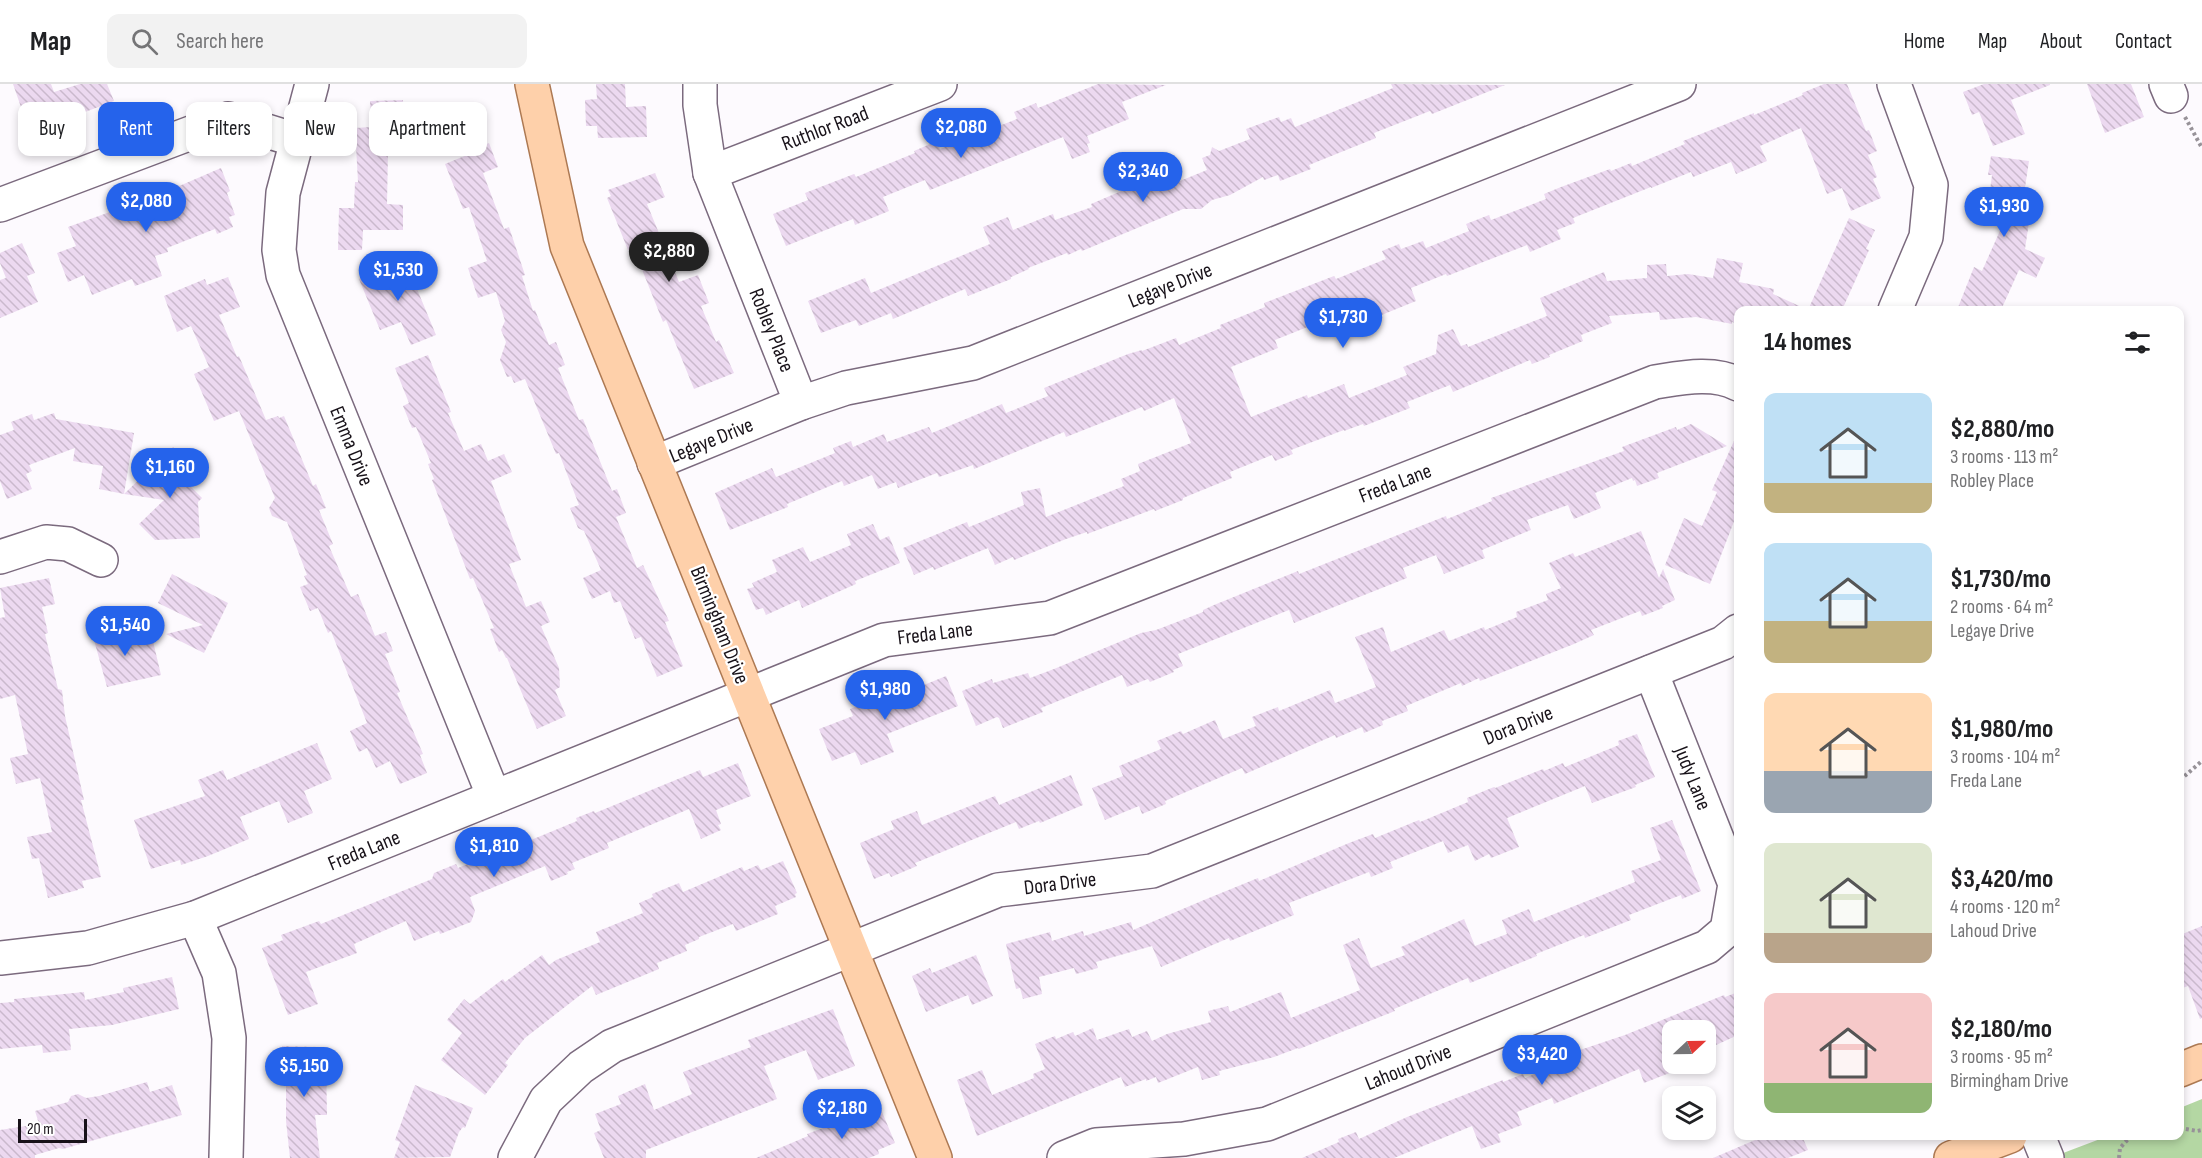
<!DOCTYPE html>
<html lang="en">
<head>
<meta charset="utf-8">
<style>
	body { margin:0; font-family:"Sofia Sans Condensed",sans-serif; background:#f2f2f2; color:#202124; height:100vh; display:flex; flex-direction:column; font-size:22px; white-space:nowrap }
	* { box-sizing:border-box; margin:0 }
	p { font-size:20px; color:#757577 }
	.icon { flex:none; width:33px; height:33px; fill:none; stroke:currentColor; stroke-width:2; stroke-linecap:round; stroke-linejoin:round }
	.map { position:relative; flex:1; overflow:hidden }
	.side { position:absolute; left:1734px; top:222px; width:450px; height:834px; display:flex; flex-direction:column; background:#fff; border-radius:12px; box-shadow:0 3px 9px #0003 }
	.side>* { flex:none }
	.guide { position:absolute; left:18px; top:18px; width:570px; height:54px; display:flex; gap:12px }
	.needle { width:39px; rotate:68deg }
	.controls { position:absolute; left:1662px; top:936px; display:grid; gap:12px }
	.controls a { display:grid; place-items:center; width:54px; height:54px; border-radius:12px; background:#fff; box-shadow:0 3px 9px #0003; font-size:30px }
	.scale { position:absolute; left:18px; bottom:15px; width:69px; box-sizing:border-box; padding-left:6px; border:3px solid #181219; border-top:0; font-size:16px; line-height:21px; white-space:nowrap; color:#181219; -webkit-text-stroke:4px #fff; paint-order:stroke }
	.price { position:absolute; translate:-50% -51px; padding:0 14px; border-radius:21px; background:#2563eb; color:#fff; font-size:20px; line-height:39px; filter:drop-shadow(0 2px 3px #0008) }
	.price::after { content:''; position:absolute; left:50%; top:36px; width:18px; height:14px; margin-left:-9px; background:inherit; clip-path:polygon(0 0,100% 0,50% 100%) }
	.price.active { background:#222; color:#fff }
	ul { padding:0; list-style:none }
	li { display:flex; align-items:center; gap:18px; height:150px; padding:0 30px }
	li span { display:grid; place-items:center; flex:none; width:168px; height:120px; border-radius:12px; color:#555 }
	li>.icon { margin-inline-start:auto }
	span .icon { width:72px; height:72px; fill:#fffc; stroke-width:1 }
	li b { font-size:26px }
	h2 { display:flex; justify-content:space-between; align-items:center; height:72px; padding:0 30px; font-size:26px }
	.chip { padding:0 21px; border-radius:12px; background:#fff; box-shadow:0 3px 9px #0003; font-size:21px; line-height:54px }
	.chip.active { background:#2563eb; color:#fff }
	header { display:flex; align-items:center; gap:36px; box-sizing:border-box; height:84px; padding:0 30px; background:#fff; border-bottom:2px solid #e0e0e0 }
	header strong { font-size:28px }
	nav { display:flex; gap:33px; margin-inline-start:auto; font-size:21px }
	.search { width:420px; height:54px; background:#f2f2f2; display:flex; align-items:center; gap:15px; box-sizing:border-box; padding:0 21px; border-radius:12px; color:#757577; font-size:22px }
	.map>svg:first-child { display:block }
	.park { fill:#b4d7a3 }
	.building { fill:url(#building-back-hatch) }
	.lines { fill:none; stroke-linecap:round; stroke-linejoin:round }
	.minor-casing { stroke:#7b6a7e; stroke-width:36 }
	.major-casing { stroke:#ad7953; stroke-width:36 }
	.path { stroke:#979298; stroke-width:4; stroke-dasharray:3 3; stroke-linecap:butt }
	.minor { stroke:#fff; stroke-width:33 }
	.major { stroke:#fed0aa; stroke-width:33 }
	.labels { text-anchor:middle; stroke-width:4.5; stroke-linejoin:round; paint-order:stroke }
	.street-label { font-size:21px; fill:#181219; stroke:#fff }
</style>
</head>
<body>
<header>
<strong>Map</strong>
<div class="search"><svg class="icon" aria-label="search" viewBox="0 0 24 24"><circle cx="10" cy="10" r="6"/><path d="M15 15l6 6"/></svg>Search here</div>
<nav><a>Home</a><a>Map</a><a>About</a><a>Contact</a></nav>
</header>
<div class="map">
<svg width="2202" height="1074" viewBox="0 0 2202 1074">
	<defs>
		<pattern id="building-back-hatch" width="6" height="6" patternUnits="userSpaceOnUse" patternTransform="scale(1.5)"><rect width="6" height="6" fill="#ecd9f0"/><path d="M-1 5l2 2M0 0l6 6M5-1l2 2" fill="none" stroke="#cab9cd"/></pattern>
	</defs>
	<rect width="100%" height="100%" fill="#fdfafe"/>
	<polygon class="park" points="2202,1015 2202,1074 2050,1074 2108,1052 2180,1052 2180,1024"/>
	<g class="building">
		<polygon points="13,0 51,0 54,8 80,0 107,0 114,17 38,46 30,23 22,26"/>
		<polygon points="596,0 625,0 626,23 646,22 647,53 598,54 597,42 586,42 585,16 597,15"/>
		<polygon points="1098,0 1166,1 1122,18 1129,35 1087,52 1090,59 1087,60 1090,68 1072,75 1063,53 930,106 925,96 883,113 889,127 855,141 853,135 786,162 773,130 808,116 805,109 854,90 856,93 915,69 914,67 937,57 940,65 1017,35 1014,28 1036,19 1038,24"/>
		<polygon points="1391,0 1505,1 1432,30 1430,27 1374,49 1376,54 1309,81 1311,85 1280,97 1278,91 1264,96 1263,93 1230,111 1212,116 1201,125 1183,125 1082,167 1081,165 1068,171 1067,169 1028,184 1029,185 1011,193 1011,195 968,212 965,205 893,235 891,229 859,242 856,236 821,249 808,217 865,194 871,209 990,160 983,143 1008,133 1013,146 1053,130 1055,136 1092,123 1091,120 1126,105 1122,94 1141,86 1146,97 1153,96 1156,104 1172,98 1175,99 1207,86 1202,74 1210,71 1212,63 1219,67 1250,55 1246,45 1279,33 1281,38 1291,34 1295,43 1393,4"/>
		<polygon points="1824,0 1847,0 1866,47 1869,46 1877,67 1868,71 1877,93 1873,95 1881,114 1851,127 1842,104 1827,110 1801,44 1760,62 1767,77 1736,90 1731,78 1693,93 1691,88 1651,104 1651,103 1573,134 1575,139 1557,146 1561,155 1530,168 1527,161 1447,192 1446,190 1411,204 1416,217 1352,243 1350,236 1329,244 1325,236 1275,256 1278,264 1231,283 1251,333 1307,311 1308,314 1344,300 1349,314 1407,291 1403,283 1436,270 1438,251 1453,245 1461,262 1467,260 1468,263 1547,232 1540,214 1604,188 1607,197 1647,194 1647,181 1666,180 1667,192 1688,190 1713,194 1717,174 1743,179 1739,198 1774,205 1773,210 1808,226 1849,134 1875,146 1866,165 1869,166 1842,226 1738,226 1738,240 1732,238 1732,240 1696,233 1660,236 1659,228 1609,232 1612,239 1581,251 1583,257 1549,271 1550,273 1532,280 1530,276 1453,308 1450,301 1407,318 1410,324 1364,342 1363,340 1344,347 1344,346 1291,366 1293,370 1275,377 1272,371 1230,388 1232,394 1183,414 1183,416 1155,427 1154,425 1087,450 1087,448 1066,455 1014,476 1013,473 995,481 988,464 934,486 933,483 914,491 903,464 967,438 969,443 1024,421 1021,408 1040,404 1046,433 1124,402 1121,395 1140,387 1138,380 1191,359 1174,314 1144,327 1142,323 1066,353 1064,348 974,385 973,381 939,393 937,389 898,404 896,398 878,405 872,391 844,402 842,397 787,420 788,423 730,446 715,409 772,384 776,393 835,369 833,364 851,357 853,363 884,350 887,358 929,343 932,349 1002,320 1006,329 1048,312 1044,304 1128,270 1142,266 1142,267 1176,254 1179,261 1221,244 1220,241 1265,223 1264,219 1334,192 1336,195 1386,175 1382,167 1399,160 1401,165 1423,157 1426,164 1469,147 1466,140 1489,131 1491,136 1546,115 1544,110 1561,103 1610,85 1611,87 1631,79 1632,82 1685,60 1683,57 1754,29 1754,31 1803,11 1802,9"/>
		<polygon points="1984,0 2050,0 2050,1 2011,16 2025,50 1993,62 1979,28 1972,31 1963,8"/>
		<polygon points="2087,0 2131,0 2144,33 2105,49"/>
		<polygon points="403,16 404,64 397,64 398,67 388,68 387,120 403,121 403,146 363,146 362,166 338,166 339,124 354,124 355,98 358,98 355,44 371,43 370,17"/>
		<polygon points="489,59 498,83 483,89 504,145 509,143 525,191 522,192 533,227 535,226 549,261 556,258 565,281 558,284 579,336 583,335 612,407 617,405 626,429 616,433 637,484 643,481 669,537 665,538 683,582 657,593 641,553 635,555 620,517 614,519 610,507 592,515 583,494 601,486 584,447 578,444 570,424 579,421 559,369 556,370 525,295 514,299 511,292 507,293 500,276 506,258 501,246 505,237 496,208 478,214 468,184 487,177 469,123 463,125 445,80 467,71 466,68"/>
		<polygon points="1991,72 2029,77 2024,110 2033,111 2025,165 2045,174 2036,194 2019,186 2001,226 1957,226 1974,183 1982,187 2003,140 1986,138 1992,91 1988,91"/>
		<polygon points="221,84 230,107 227,109 235,131 229,133 233,143 217,150 215,145 167,164 168,168 155,172 162,192 135,202 132,195 92,211 84,191 68,198 57,169 76,162 68,143 163,109"/>
		<polygon points="655,89 665,113 647,120 679,198 698,191 709,219 701,222 716,258 719,256 734,289 694,305 666,236 663,238 633,163 628,166 607,114 611,112 608,106"/>
		<polygon points="22,159 35,189 27,192 38,218 0,234 0,196 6,194 0,179 0,169"/>
		<polygon points="405,176 436,251 411,261 401,238 380,246 359,195"/>
		<polygon points="228,193 240,223 219,231 237,273 239,272 266,336 278,332 279,334 284,332 313,402 316,400 326,424 319,426 333,460 329,462 351,513 358,510 375,552 386,548 393,567 385,570 400,608 397,609 423,670 420,671 427,689 400,700 390,677 376,684 367,664 359,668 350,647 367,639 331,547 328,549 318,524 310,527 300,503 308,500 304,492 307,491 287,438 272,432 269,424 275,414 239,327 214,337 194,290 209,283 191,242 177,248 164,212 205,195 207,201"/>
		<polygon points="428,271 451,328 448,329 464,367 481,360 488,377 504,370 512,388 491,397 521,476 509,480 526,523 541,517 550,538 541,542 559,584 560,603 555,606 566,632 537,645 507,574 506,574 502,566 499,568 490,545 494,544 473,494 470,495 432,396 434,395 428,380 431,379 416,343 412,344 403,322 409,319 395,284"/>
		<polygon points="54,329 56,335 134,349 124,410 99,405 103,382 73,377 75,364 29,381 32,387 26,390 32,405 7,415 0,397 0,351 14,346 11,338 32,330 34,336"/>
		<polygon points="1691,340 1727,362 1657,389 1659,394 1637,402 1635,396 1633,397 1632,394 1595,409 1601,424 1574,435 1568,421 1527,436 1531,446 1482,466 1485,474 1444,490 1436,471 1403,484 1407,494 1294,539 1289,526 1178,570 1183,582 1173,586 1174,588 1150,598 1148,595 1127,603 1122,591 1041,624 1043,628 1003,644 999,634 997,633 976,642 962,607 992,595 993,599 1028,589 1030,594 1054,585 1141,549 1156,546 1203,528 1203,526 1214,521 1298,487 1299,490 1446,432 1447,435 1492,417 1491,414 1624,367 1622,363 1676,343 1677,346"/>
		<polygon points="1738,348 1738,427 1710,500 1665,481 1684,434 1702,442 1717,408 1712,406"/>
		<polygon points="173,363 195,386 184,396 202,414 198,418 200,454 155,456 139,440 164,416 124,410"/>
		<polygon points="873,440 880,456 889,452 900,479 855,497 856,500 802,524 799,516 766,531 763,524 756,526 747,505 754,503 752,499 777,488 772,476 803,463 810,478 851,461 847,450"/>
		<polygon points="1641,447 1659,494 1663,485 1675,516 1662,522 1663,524 1642,532 1640,527 1591,546 1594,551 1574,560 1480,597 1479,594 1462,602 1461,599 1406,622 1408,627 1382,637 1383,641 1364,649 1362,643 1336,654 1335,651 1245,690 1242,684 1165,717 1166,720 1142,730 1139,722 1105,736 1092,704 1123,692 1119,682 1161,665 1157,657 1181,647 1183,650 1215,636 1223,655 1256,642 1252,633 1278,623 1279,627 1330,606 1335,619 1376,603 1355,553 1383,543 1391,568 1444,546 1449,557 1484,543 1485,546 1517,533 1516,528 1548,516 1546,510 1561,504 1549,479 1573,469 1575,473"/>
		<polygon points="172,490 228,519 204,569 166,550 203,541 158,519"/>
		<polygon points="49,494 55,520 42,523 48,549 45,550 58,605 62,606 65,632 84,716 81,716 101,793 82,797 84,804 78,805 78,806 48,814 39,774 32,775 27,753 52,748 40,694 16,700 10,674 28,670 15,611 0,615 0,534 5,533 0,504"/>
		<polygon points="117,539 122,561 152,553 161,591 107,603 91,545"/>
		<polygon points="946,592 958,622 887,650 894,668 861,681 855,668 832,677 819,645 853,632 850,625 873,616 875,621"/>
		<polygon points="1637,650 1655,693 1635,701 1636,703 1592,719 1585,702 1507,734 1519,763 1491,774 1489,770 1475,777 1468,761 1448,769 1443,757 1390,778 1393,784 1371,793 1369,788 1289,819 1294,831 1230,857 1229,854 1161,883 1152,862 1096,878 1098,884 1076,890 1074,884 1039,893 1042,910 1023,915 1020,904 1016,905 1006,860 1050,848 1052,857 1083,847 1084,852 1131,838 1133,846 1204,816 1258,794 1259,797 1349,759 1373,750 1375,754 1419,736 1420,738 1468,718 1467,714 1494,703 1495,704 1543,685 1544,687 1563,679 1565,683 1619,661 1618,657"/>
		<polygon points="317,659 332,695 304,707 313,729 288,739 279,717 240,733 249,755 208,772 181,781 180,776 151,785 134,736 205,712 198,696 223,686 227,696"/>
		<polygon points="738,679 751,712 716,726 721,740 718,741 721,746 701,755 689,725 607,759 609,764 572,779 575,785 567,788 568,790 551,797 545,782 470,813 475,827 471,838 440,850 439,847 414,857 406,837 354,860 357,869 306,888 318,920 288,931 262,864 283,856 281,851 319,837 321,840 432,795 434,789 456,780 458,784 506,764 507,766 577,737 576,734 594,727 595,729 700,686 703,693"/>
		<polygon points="1071,691 1083,721 1040,739 1039,737 1019,745 1016,738 915,779 917,782 891,793 889,789 874,795 860,759 894,745 891,737 917,727 922,741 995,712 999,721"/>
		<polygon points="1672,736 1701,807 1682,815 1681,811 1629,831 1631,836 1585,854 1584,851 1536,870 1537,872 1470,899 1468,894 1394,925 1395,927 1299,965 1298,964 1274,973 1219,987 1220,991 1202,996 1198,983 1158,999 1156,993 1146,997 1146,995 1125,1003 1121,993 977,1052 957,996 982,986 992,1011 1034,994 1033,990 1045,985 1035,960 1055,952 1056,955 1073,948 1075,952 1093,944 1097,956 1129,945 1132,953 1147,947 1152,957 1167,950 1211,938 1208,927 1228,922 1230,928 1281,908 1291,934 1360,906 1343,861 1359,854 1371,884 1405,871 1401,863 1464,835 1475,862 1507,850 1502,836 1529,825 1534,838 1635,798 1631,787 1661,776 1650,744"/>
		<polygon points="783,777 797,809 795,810 796,813 775,822 778,830 736,847 733,840 699,853 699,855 685,861 687,867 657,879 659,885 596,911 592,902 525,954 505,979 508,981 485,1011 441,976 462,949 447,936 464,915 470,920 503,895 505,898 542,871 549,881 556,876 600,858 596,848 643,829 639,819 653,813 652,810 679,799 683,808 742,783 744,787 758,781 761,786"/>
		<polygon points="2202,842 2202,934 2200,935 2188,902 2180,905 2180,851"/>
		<polygon points="976,871 993,912 972,921 968,911 926,928 912,892 930,884 932,889"/>
		<polygon points="172,893 179,925 112,941 69,945 71,966 43,969 42,961 0,965 0,919 14,918 14,915 84,908 85,916 124,908 123,904"/>
		<polygon points="1738,908 1738,951 1716,961 1712,950 1706,952 1706,946 1672,946 1672,964 1664,968 1672,988 1644,999 1639,985 1554,1020 1552,1014 1517,1028 1522,1041 1498,1050 1501,1058 1481,1065 1472,1042 1394,1074 1302,1074 1339,1058 1338,1055 1356,1048 1359,1055 1407,1033 1503,996 1503,998 1523,990 1525,994 1582,971 1580,966 1625,951 1724,911 1725,913"/>
		<polygon points="833,925 855,982 818,996 806,966 764,982 777,1015 646,1066 646,1074 604,1074 594,1049 601,1046 595,1030 621,1020 618,1012 645,1000 654,1026 692,1010 683,988 751,963 748,956"/>
		<polygon points="282,962 320,963 320,979 326,979 327,1031 315,1031 320,1074 290,1074 286,1037 286,1000 282,1000"/>
		<polygon points="147,998 150,1008 172,1001 182,1031 63,1065 59,1064 35,1071 35,1074 0,1074 0,1046 39,1040 35,1027 68,1018 71,1012 78,1010 86,1014 99,1012"/>
		<polygon points="415,1001 473,1024 465,1044 463,1043 459,1048 450,1073 394,1074 400,1058 395,1056"/>
		<polygon points="880,1023 895,1059 878,1066 879,1070 869,1074 756,1074 808,1052 807,1050"/>
		<polygon points="1753,1052 1802,1052 1808,1066 1788,1074 1713,1074 1755,1056"/>
	</g>
	<g class="lines">
		<defs>
			<g id="minor">
				<polyline points="312,0 283,109 279,166 283,191 494,713"/>
				<polyline points="700,0 700,21 710,89 801,319"/>
				<polyline points="1894,0 1931,101 1926,153 1895,226"/>
				<polyline points="2166,0 2171,12"/>
				<polyline points="710,89 940,0"/>
				<polyline points="0,121 228,35 299,57"/>
				<polyline points="654,379 801,319 846,304 973,279 1679,0"/>
				<polyline points="0,473 46,458 68,460 101,476"/>
				<polyline points="195,834 219,889 229,954 226,1074"/>
				<path d="M0,874l88,-10 107,-30 689,-278 166,-22 605,-236c26,-4 58,-11 83,2"/>
				<polyline points="2038,1052 2047,1074"/>
				<polyline points="515,1074 546,1016 581,983 612,962 998,806 1152,787 1723,559 1738,547"/>
				<polyline points="1064,1074 1096,1061 1184,1055 1267,1040 1707,863 1727,846 1735,800 1651,588"/>
			</g>
			<g id="major">
				<polyline points="532,0 567,162 935,1074"/>
				<polyline points="2180,986 2202,977"/>
				<polyline points="1951,1074 2010,1052"/>
			</g>
		</defs>
		<use href="#minor" class="minor-casing"/>
		<use href="#major" class="major-casing"/>
		<g class="path">
			<polyline points="2185,33 2202,64"/>
			<polyline points="2180,696 2202,677"/>
			<polyline points="2180,1044 2197,1047 2202,1046"/>
			<polyline points="2119,1074 2120,1064 2131,1052"/>
		</g>
		<use href="#minor" class="minor"/>
		<use href="#major" class="major"/>
	</g>
	<g class="labels">
		<g class="street-label">
			<text transform="translate(825 44) rotate(-21)" y="7">Ruthlor Road</text>
			<text transform="translate(1170 201) rotate(-22)" y="7">Legaye Drive</text>
			<text transform="translate(772 246) rotate(68)" y="7">Robley Place</text>
			<text transform="translate(711 356) rotate(-22)" y="7">Legaye Drive</text>
			<text transform="translate(352 362) rotate(68)" y="7">Emma Drive</text>
			<text transform="translate(1395 399) rotate(-21)" y="7">Freda Lane</text>
			<text transform="translate(720 541) rotate(68)" y="7">Birmingham Drive</text>
			<text transform="translate(935 549) rotate(-7)" y="7">Freda Lane</text>
			<text transform="translate(1518 641) rotate(-22)" y="7">Dora Drive</text>
			<text transform="translate(1693 694) rotate(68)" y="7">Judy Lane</text>
			<text transform="translate(364 766) rotate(-22)" y="7">Freda Lane</text>
			<text transform="translate(1060 799) rotate(-7)" y="7">Dora Drive</text>
			<text transform="translate(1408 983) rotate(-22)" y="7">Lahoud Drive</text>
		</g>
	</g>
</svg>
<div class="controls">
<a><svg class="needle" viewBox="-14 -14 28 28"><path d="M0-13l5 13h-10z" fill="#e53935"/><path d="M0 13l5-13h-10z" fill="#757577"/></svg></a>
<a><svg class="icon" aria-label="layers" viewBox="0 0 24 24"><path d="M12 4l9 5-9 5-9-5zM3 14l9 5 9-5"/></svg></a>
</div>
<div class="scale">20 m</div>
<b class="price" style="left:961px;top:75px">$2,080</b>
<b class="price" style="left:1143px;top:119px">$2,340</b>
<b class="price" style="left:146px;top:149px">$2,080</b>
<b class="price" style="left:2004px;top:154px">$1,930</b>
<b class="price active" style="left:669px;top:199px">$2,880</b>
<b class="price" style="left:398px;top:218px">$1,530</b>
<b class="price" style="left:1343px;top:265px">$1,730</b>
<b class="price" style="left:170px;top:415px">$1,160</b>
<b class="price" style="left:125px;top:573px">$1,540</b>
<b class="price" style="left:885px;top:637px">$1,980</b>
<b class="price" style="left:494px;top:794px">$1,810</b>
<b class="price" style="left:1542px;top:1002px">$3,420</b>
<b class="price" style="left:304px;top:1014px">$5,150</b>
<b class="price" style="left:842px;top:1056px">$2,180</b>
<div class="guide">
<a class="chip">Buy</a>
<a class="chip active">Rent</a>
<a class="chip">Filters</a>
<a class="chip">New</a>
<a class="chip">Apartment</a>
</div>
<section class="side">
<h2>14 homes<svg class="icon" aria-label="filters" viewBox="0 0 24 24"><path d="M4 7h16M4 17h16"/><circle cx="9" cy="7" r="2"/><circle cx="15" cy="17" r="2"/></svg></h2>
<ul>
<li><span style="background:linear-gradient(#bfe0f5 75%,#c2b280 0)"><svg class="icon" aria-label="home" viewBox="0 0 24 24"><path d="M3 11l9-7 9 7M6 9v11h12V9"/></svg></span><div><b>$2,880/mo</b><p>3 rooms · 113 m²</p><p>Robley Place</p></div></li>
<li><span style="background:linear-gradient(#bfe0f5 65%,#c2b280 0)"><svg class="icon" aria-label="home" viewBox="0 0 24 24"><path d="M3 11l9-7 9 7M6 9v11h12V9"/></svg></span><div><b>$1,730/mo</b><p>2 rooms · 64 m²</p><p>Legaye Drive</p></div></li>
<li><span style="background:linear-gradient(#ffd9b3 65%,#9aa5b1 0)"><svg class="icon" aria-label="home" viewBox="0 0 24 24"><path d="M3 11l9-7 9 7M6 9v11h12V9"/></svg></span><div><b>$1,980/mo</b><p>3 rooms · 104 m²</p><p>Freda Lane</p></div></li>
<li><span style="background:linear-gradient(#dfe7d0 75%,#b9a48a 0)"><svg class="icon" aria-label="home" viewBox="0 0 24 24"><path d="M3 11l9-7 9 7M6 9v11h12V9"/></svg></span><div><b>$3,420/mo</b><p>4 rooms · 120 m²</p><p>Lahoud Drive</p></div></li>
<li><span style="background:linear-gradient(#f6c9c9 75%,#8fb573 0)"><svg class="icon" aria-label="home" viewBox="0 0 24 24"><path d="M3 11l9-7 9 7M6 9v11h12V9"/></svg></span><div><b>$2,180/mo</b><p>3 rooms · 95 m²</p><p>Birmingham Drive</p></div></li>
</ul>
</section>
</div>
</body>
</html>
